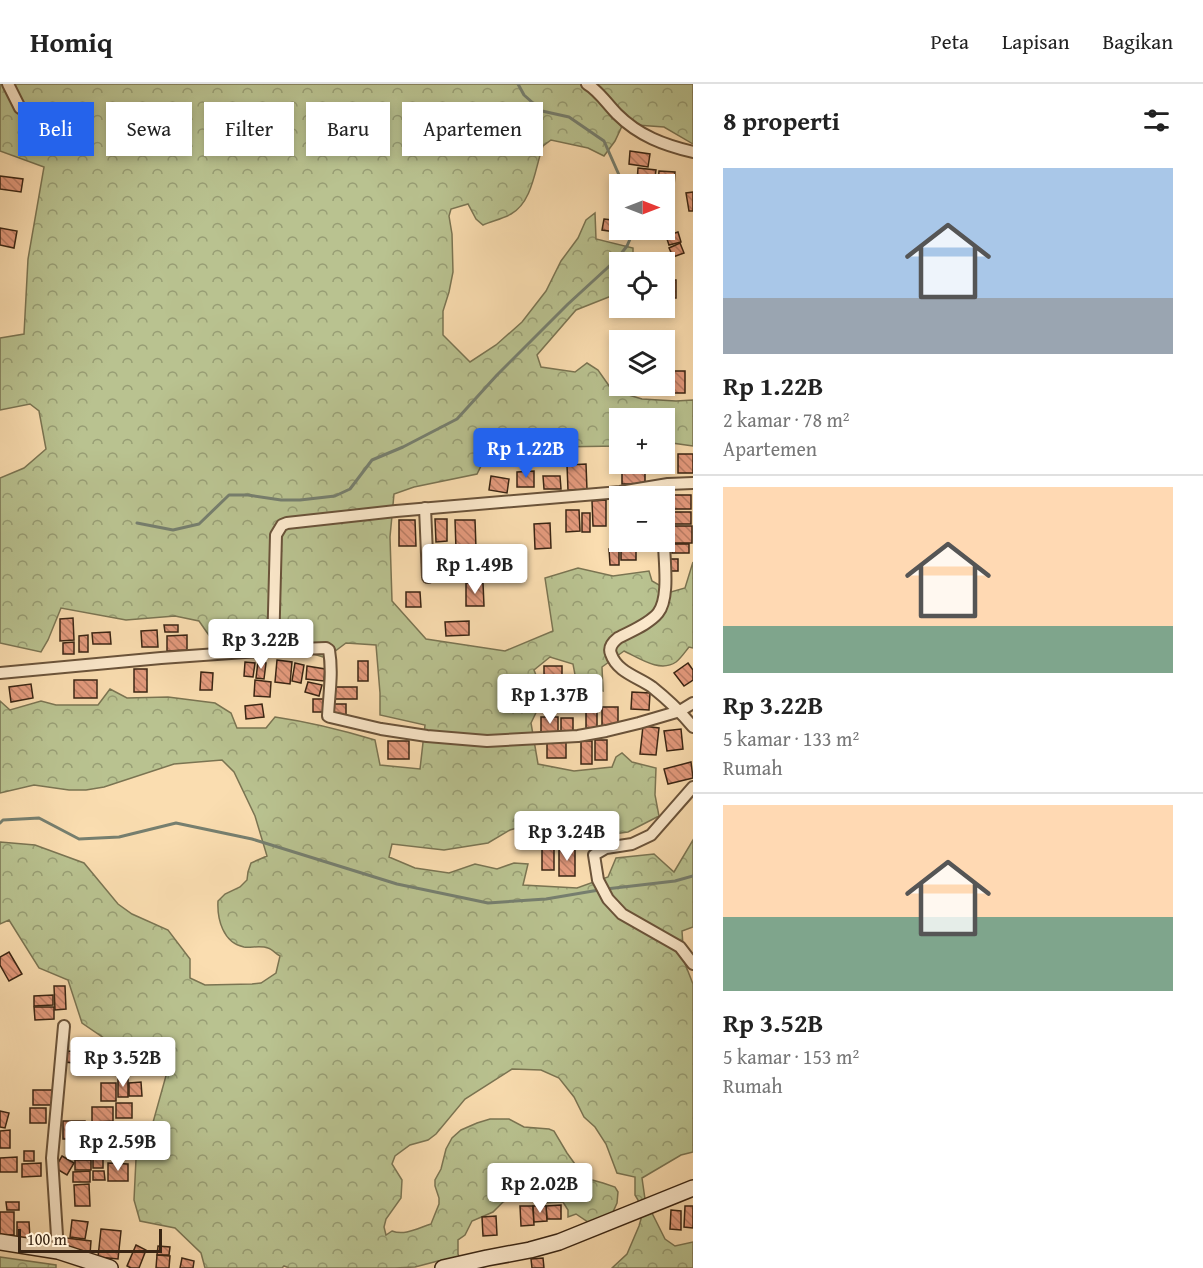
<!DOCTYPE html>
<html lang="id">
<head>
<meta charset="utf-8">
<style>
	body { margin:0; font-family:"Gentium Book Plus",serif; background:#f6f6f6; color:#222; height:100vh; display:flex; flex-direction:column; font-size:22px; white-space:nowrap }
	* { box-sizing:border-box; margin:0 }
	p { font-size:20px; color:#767676 }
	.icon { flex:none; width:33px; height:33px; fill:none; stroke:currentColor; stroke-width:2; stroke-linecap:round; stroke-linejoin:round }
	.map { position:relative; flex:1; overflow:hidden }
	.panel { display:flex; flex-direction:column; background:#fff; width:510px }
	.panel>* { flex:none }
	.top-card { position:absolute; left:18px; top:18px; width:570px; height:54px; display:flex; gap:12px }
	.needle { width:39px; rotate:90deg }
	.fabs { position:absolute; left:609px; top:90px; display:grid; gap:12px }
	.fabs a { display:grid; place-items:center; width:66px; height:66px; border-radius:0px; background:#fff; box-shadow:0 3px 9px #0003; font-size:30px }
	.scale { position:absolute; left:18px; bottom:15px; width:144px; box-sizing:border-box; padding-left:6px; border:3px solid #3a2513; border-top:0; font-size:16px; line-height:21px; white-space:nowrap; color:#3a2513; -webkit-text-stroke:4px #fce9cc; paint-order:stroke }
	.price { position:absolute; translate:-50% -51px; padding:0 14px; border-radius:6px; background:#fff; color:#222; font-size:20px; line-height:39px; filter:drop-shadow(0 2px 3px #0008) }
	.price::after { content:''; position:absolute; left:50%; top:36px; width:18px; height:14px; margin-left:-9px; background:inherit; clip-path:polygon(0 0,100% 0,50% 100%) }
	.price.selected { background:#2563eb; color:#fff }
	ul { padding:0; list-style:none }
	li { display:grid; align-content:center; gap:12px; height:318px; padding:0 30px }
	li+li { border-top:2px solid #e0e0e0 }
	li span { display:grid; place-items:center; height:186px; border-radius:0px; color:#555 }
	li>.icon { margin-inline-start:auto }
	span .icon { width:108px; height:108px; fill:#fffc; stroke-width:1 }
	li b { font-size:26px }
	h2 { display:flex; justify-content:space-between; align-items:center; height:72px; padding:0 30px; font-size:26px }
	.chip { padding:0 21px; border-radius:0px; background:#fff; box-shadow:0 3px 9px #0003; font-size:21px; line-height:54px }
	.chip.selected { background:#2563eb; color:#fff }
	header { display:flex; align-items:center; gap:36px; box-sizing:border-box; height:84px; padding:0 30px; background:#fff; border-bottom:2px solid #e0e0e0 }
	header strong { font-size:28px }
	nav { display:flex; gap:33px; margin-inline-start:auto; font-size:21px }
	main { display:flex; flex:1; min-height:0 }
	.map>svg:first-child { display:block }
	.forest { fill:url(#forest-crowns); stroke:#7a7452; stroke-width:1.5 }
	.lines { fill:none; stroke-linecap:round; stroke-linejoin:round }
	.stream { stroke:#767f6f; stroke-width:3 }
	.building { fill:url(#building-back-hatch); stroke:#3a2513; stroke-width:1.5 }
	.street-casing { stroke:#6a533a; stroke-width:14 }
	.secondary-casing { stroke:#3a2513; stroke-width:18 }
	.street { stroke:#fce9cc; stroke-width:10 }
	.secondary { stroke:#fce9cc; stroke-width:15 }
</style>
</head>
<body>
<header>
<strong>Homiq</strong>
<nav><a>Peta</a><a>Lapisan</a><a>Bagikan</a></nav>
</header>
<main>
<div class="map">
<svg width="693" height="1184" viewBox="0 0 693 1184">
	<defs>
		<pattern id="forest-crowns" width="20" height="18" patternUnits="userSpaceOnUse" patternTransform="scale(1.5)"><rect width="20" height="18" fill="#b9c290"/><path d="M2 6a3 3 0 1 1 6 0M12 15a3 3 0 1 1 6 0" fill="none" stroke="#979d74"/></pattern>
		<pattern id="building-back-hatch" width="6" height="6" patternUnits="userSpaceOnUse" patternTransform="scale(1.5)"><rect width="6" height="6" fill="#e49a7d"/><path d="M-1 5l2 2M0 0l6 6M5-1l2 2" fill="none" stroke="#ba7d65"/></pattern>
	</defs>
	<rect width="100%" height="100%" fill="#faddb0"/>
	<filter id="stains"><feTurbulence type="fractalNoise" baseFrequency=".00333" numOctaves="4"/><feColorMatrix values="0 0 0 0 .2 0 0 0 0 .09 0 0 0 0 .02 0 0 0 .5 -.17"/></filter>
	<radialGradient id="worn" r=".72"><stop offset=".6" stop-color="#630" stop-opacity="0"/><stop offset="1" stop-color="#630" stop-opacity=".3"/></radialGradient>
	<g class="forest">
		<path d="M0,0h693v60l-29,-17 -41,-3 -8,17 -11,15 -16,-8 -37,-8 -8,6c-8,21 -10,56 -32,68 -9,5 -19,7 -28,11l-7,-6 -8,-15 -17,5 -2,7 3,18 1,38 -4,20 -6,19v24l27,27 26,-17 26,-23 24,-31 15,-30 17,-23 8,-18 9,-7 1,26 37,9v14h-13l-1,31 -43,17 -39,45 4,12 34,5 12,-9 11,7 14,20 30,9 34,2 17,-1v46l-28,-4 -1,-24h-44l-1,28 -65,1 -24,-5 -40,6 -13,26 -63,13 -20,7 -4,43 2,64 34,38 79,12 48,-20 -8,-53 33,-10 35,8 36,-5 3,10 19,11 14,-4 8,-26v86l-4,-1c-4,5 -8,11 -13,15 -16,11 -37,-4 -52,-11l-22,16 1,24 -9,-3 -18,-8 -3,-16 -23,-7 -16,13 10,26 -13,27 7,41 36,7 38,-4 4,-10 6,-4 10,9 24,6 -1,27 4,21 -31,16 -51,7h-28l-1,-13 -10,-4 -28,8 -22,13 -44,7 -52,-6 -3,13 26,11 34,5 26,-9 22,5 17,-6 14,1 -5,21 54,3 31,-11 8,-19 38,-4 20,18 19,-32v87l-11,4 2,30 9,23v168l-12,3 -39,23 3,21 20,40 10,7 18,-4v26h-81l15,-14 12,-28 2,-7 -3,-19 -3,-5v-18l-18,-4 -11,-29 -11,-17 -11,-10 -10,-20 -15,-19 -18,-8 -29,-1 -47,30 -29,35 -8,6 -18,5 -15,11 -3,8 10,16 -1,18 -15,21 -2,8 2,8 6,-4c13,5 26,-3 39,-7l8,-20v-6l-4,-12v-6l6,-11 5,-20 6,-11 9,-8 16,-7 13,-4h19l15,8 25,2 5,2 13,22 18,25 18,5 12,4 3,5 -1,11 -5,11 -14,10 -10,-2 -12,-8 -8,3v-7l-5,-8 -21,1 -20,-5h-11l-8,4 -10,10 -21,9 -7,14 -7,5v14l2,4 -22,3 -23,6 -20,1h-106l-5,-2 -2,2h-77l-4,-15 -26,-25 -35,-7 -6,-21 2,-41 16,-33 17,-61 -65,-27 -22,-15 -14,-43 -29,-12 -30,-48 -9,4v-82l35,3 49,18 34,41 14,10 36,16 22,29v19l15,7 47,-1 9,-1 15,-10 4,-17c-4,-2 -8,-7 -12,-8 -7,-3 -17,0 -24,-1 -21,-4 -27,-28 -26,-46l7,-7 15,-7 7,-7 1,-8 3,-9 16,-7 -12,-40 -21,-44 -12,-12 -48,4 -70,23 -18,3h-17l-35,-5 -34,8v-92l10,9 31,-9 15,4h42l12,-16 17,9 41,-1 47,6 16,10 6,15h29l9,-11c34,5 67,13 100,23l5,25 40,4 5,-44 -45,-10v-22l-4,-48 -30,-2 -20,15 -35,-11 -45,-4 -31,1 -16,-23 -24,-5 -49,4 -65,-12 -13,32 -7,12 -41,-9v-165l24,-10 22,-19 -7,-38 -9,-7 -30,6v-72l24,-4 4,-75 16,-92 -44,-16z"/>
		<polygon points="0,1173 56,1181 56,1184 0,1184"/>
	</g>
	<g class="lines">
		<g class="stream">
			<polyline points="518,0 524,11 542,27 569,33 604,57 623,100"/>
			<polyline points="137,439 173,446 199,440 229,411 248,411 281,416 300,416 335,412 350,405 372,376 403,363 457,335 497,291 568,220 617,175 627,162 634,146"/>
			<polyline points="0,739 3,736 39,734 79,755 119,753 176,739 252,755 397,800 488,819 546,815 599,806"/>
			<polyline points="606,805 675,797 693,792"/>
		</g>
	</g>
	<g class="building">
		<polygon points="630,67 650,70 648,83 629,80"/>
		<polygon points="638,84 656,86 654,100 637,98"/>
		<polygon points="659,87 675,88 674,103 664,103 664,100 658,100"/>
		<polygon points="0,92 23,95 21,108 0,105"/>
		<polygon points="693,108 693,127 689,127 686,109"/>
		<polygon points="604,135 620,137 620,146 622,146 622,149 602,146"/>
		<polygon points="0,144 17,147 14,164 0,161"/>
		<polygon points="678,148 681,158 669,161 666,152"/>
		<polygon points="680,159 684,169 673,173 669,164"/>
		<rect x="664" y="196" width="12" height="18"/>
		<rect x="668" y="287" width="17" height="22"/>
		<rect x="678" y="370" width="15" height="19"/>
		<polygon points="586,380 587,406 568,406 567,381"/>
		<rect x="622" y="380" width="23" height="20"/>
		<polygon points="534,387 534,403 517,403 517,388"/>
		<polygon points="491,392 509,395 507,409 489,406"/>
		<polygon points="543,392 560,392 561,405 544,405"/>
		<rect x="674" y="411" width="17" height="14"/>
		<polygon points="606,416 606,442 593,442 592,417"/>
		<polygon points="566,426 579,426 580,447 566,448"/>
		<rect x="672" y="428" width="19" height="12"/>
		<rect x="582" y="429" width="8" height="19"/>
		<polygon points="435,435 447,435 447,457 436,458"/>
		<polygon points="399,436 415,436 416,462 399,462"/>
		<polygon points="455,436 475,436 476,464 456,465"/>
		<polygon points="550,439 551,464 535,465 534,440"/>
		<rect x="671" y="442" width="21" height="17"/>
		<rect x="621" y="459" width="15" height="17"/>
		<rect x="672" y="460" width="17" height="9"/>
		<polygon points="609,465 619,465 619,481 610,481"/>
		<rect x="669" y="475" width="9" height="12"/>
		<polygon points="466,499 483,499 484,522 466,522"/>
		<polygon points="406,508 420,508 421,523 406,523"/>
		<polygon points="73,534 74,556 60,557 60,535"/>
		<polygon points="469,537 469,551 446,552 445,538"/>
		<polygon points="164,541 178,541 178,548 165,548"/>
		<polygon points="157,546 158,563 142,563 141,547"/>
		<polygon points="110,548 111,560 93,560 92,549"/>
		<polygon points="88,551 88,568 79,568 79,552"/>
		<polygon points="187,551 187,566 167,567 167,552"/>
		<polygon points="74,558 74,570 63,570 63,559"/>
		<polygon points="277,576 292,578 290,600 275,598"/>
		<rect x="358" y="577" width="10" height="20"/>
		<polygon points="245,578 255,579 253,593 244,592"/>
		<polygon points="258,578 266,579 264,595 256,594"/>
		<polygon points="295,579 304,581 301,599 292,597"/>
		<polygon points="688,579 693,586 693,596 684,602 674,589"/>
		<polygon points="307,582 325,585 324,597 306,595"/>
		<rect x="544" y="582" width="18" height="15"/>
		<rect x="134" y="585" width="13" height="23"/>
		<polygon points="201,588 213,589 212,606 200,606"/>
		<rect x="74" y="596" width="23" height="18"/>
		<polygon points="255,596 271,598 270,613 254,612"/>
		<polygon points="308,598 322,601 319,612 305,608"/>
		<polygon points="31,600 33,614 11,618 9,603"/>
		<rect x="334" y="603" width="23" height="12"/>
		<polygon points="632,608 650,609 649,626 631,625"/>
		<rect x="313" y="615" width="13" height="13"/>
		<polygon points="262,620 264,633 246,635 245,622"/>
		<rect x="330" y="620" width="16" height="12"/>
		<rect x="602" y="623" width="16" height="19"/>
		<rect x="586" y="626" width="11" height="18"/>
		<rect x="541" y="633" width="17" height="16"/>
		<rect x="561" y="634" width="12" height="13"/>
		<polygon points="643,642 659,644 656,671 640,670"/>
		<polygon points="681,645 683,665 667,667 664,647"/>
		<rect x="595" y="656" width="12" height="20"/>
		<rect x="388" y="657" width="21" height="18"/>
		<rect x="547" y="657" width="19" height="17"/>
		<rect x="581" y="657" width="11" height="23"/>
		<polygon points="691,678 693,694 668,700 664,685"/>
		<rect x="542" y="762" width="12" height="24"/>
		<rect x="559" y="763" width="16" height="29"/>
		<polygon points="9,868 22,890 9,897 0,881 0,873"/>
		<polygon points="54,902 65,902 66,925 55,926"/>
		<polygon points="53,911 53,921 34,922 34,912"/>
		<polygon points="34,923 54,923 54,935 35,936"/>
		<polygon points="65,967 85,968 85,980 64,978"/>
		<rect x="118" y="995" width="10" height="18"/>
		<polygon points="141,998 142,1012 129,1012 129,999"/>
		<rect x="101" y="999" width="15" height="18"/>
		<rect x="33" y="1006" width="22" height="15"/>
		<rect x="116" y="1019" width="16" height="15"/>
		<polygon points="92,1023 113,1023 113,1037 92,1038"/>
		<rect x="30" y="1024" width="16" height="15"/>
		<polygon points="0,1027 9,1029 5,1044 0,1043"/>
		<rect x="63" y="1037" width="22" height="18"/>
		<polygon points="10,1046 10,1064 0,1064 0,1047"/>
		<polygon points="72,1059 87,1059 88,1073 72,1073"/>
		<rect x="24" y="1067" width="10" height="10"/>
		<polygon points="62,1072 74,1079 67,1091 55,1084"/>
		<polygon points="17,1073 17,1088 0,1088 0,1074"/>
		<rect x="93" y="1074" width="10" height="10"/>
		<rect x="75" y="1076" width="16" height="10"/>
		<polygon points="41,1079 41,1092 22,1093 22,1080"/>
		<polygon points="108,1079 128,1080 128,1097 108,1097"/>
		<polygon points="90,1087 90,1098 73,1098 73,1088"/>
		<polygon points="93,1087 104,1087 105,1096 93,1096"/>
		<polygon points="89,1100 90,1122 75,1122 74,1101"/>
		<polygon points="6,1118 19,1118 19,1126 7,1126"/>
		<polygon points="561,1121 561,1135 547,1135 546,1122"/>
		<polygon points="520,1122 533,1122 534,1141 521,1142"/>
		<polygon points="533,1122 546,1122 547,1137 534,1138"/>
		<polygon points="685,1122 693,1122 693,1144 684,1143"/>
		<polygon points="671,1126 681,1127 681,1146 670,1145"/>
		<rect x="0" y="1128" width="14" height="23"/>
		<polygon points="496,1132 497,1151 483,1152 482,1133"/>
		<polygon points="72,1136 88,1138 85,1155 70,1153"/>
		<polygon points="17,1138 29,1138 30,1154 17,1154"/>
		<polygon points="101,1145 121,1147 118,1175 98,1173"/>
		<polygon points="66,1154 91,1157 90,1170 64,1167"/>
		<polygon points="136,1161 146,1166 139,1184 131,1184 127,1182"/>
		<polygon points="158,1162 170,1163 169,1171 157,1171"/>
		<polygon points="157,1171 170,1172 169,1184 156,1184"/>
		<polygon points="182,1174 194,1177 193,1184 180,1184"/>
		<polygon points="543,1174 544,1184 532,1184 531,1175"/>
	</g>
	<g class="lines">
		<defs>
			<g id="street">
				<polyline points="8,0 20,24"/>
				<path d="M587,0c12,7 20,20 30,30 22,22 47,31 76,38"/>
				<polyline points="425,424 428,493"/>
				<path d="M664,458c0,18 6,56 -6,71 -9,11 -27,18 -40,25 -5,4 -10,9 -7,16 6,18 27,23 41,33 15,12 29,25 41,40"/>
				<path d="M273,566l53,-2 3,2c4,23 0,44 -1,66l2,1 51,12 46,7 60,5 91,-5 28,-5 33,-8 41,-12 13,-8"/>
				<polyline points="0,589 161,574 273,566 276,451 282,441 287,439 396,427 620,408 668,400 693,399"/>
				<polyline points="693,703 651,751 632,760 606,764 594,771 598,796 608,815 622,830 680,863 693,880"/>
				<polyline points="58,1167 52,1074 64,942"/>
			</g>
			<g id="secondary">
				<polyline points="0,1158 58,1167 110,1184"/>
				<polyline points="443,1184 487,1174 530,1166 559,1158 693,1104"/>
			</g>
		</defs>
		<use href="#street" class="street-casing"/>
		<use href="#secondary" class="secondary-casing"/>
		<use href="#street" class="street"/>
		<use href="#secondary" class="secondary"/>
	</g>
	<rect width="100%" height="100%" filter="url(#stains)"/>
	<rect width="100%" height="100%" fill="url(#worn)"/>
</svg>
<div class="fabs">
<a><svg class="needle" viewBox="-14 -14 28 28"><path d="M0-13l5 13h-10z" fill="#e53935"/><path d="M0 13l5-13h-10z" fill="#767676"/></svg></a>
<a><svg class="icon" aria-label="locate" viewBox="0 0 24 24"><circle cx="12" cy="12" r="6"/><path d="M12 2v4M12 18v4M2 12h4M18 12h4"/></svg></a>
<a><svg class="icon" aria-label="layers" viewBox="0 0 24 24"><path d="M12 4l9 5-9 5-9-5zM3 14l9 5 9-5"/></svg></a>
<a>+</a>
<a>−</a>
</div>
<div class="scale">100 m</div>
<b class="price selected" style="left:526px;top:395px">Rp 1.22B</b>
<b class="price" style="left:475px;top:511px">Rp 1.49B</b>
<b class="price" style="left:261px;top:586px">Rp 3.22B</b>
<b class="price" style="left:550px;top:641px">Rp 1.37B</b>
<b class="price" style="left:567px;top:778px">Rp 3.24B</b>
<b class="price" style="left:123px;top:1004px">Rp 3.52B</b>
<b class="price" style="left:118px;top:1088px">Rp 2.59B</b>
<b class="price" style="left:540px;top:1130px">Rp 2.02B</b>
<div class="top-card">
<a class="chip selected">Beli</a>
<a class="chip">Sewa</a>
<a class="chip">Filter</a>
<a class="chip">Baru</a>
<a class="chip">Apartemen</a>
</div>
</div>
<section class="panel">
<h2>8 properti<svg class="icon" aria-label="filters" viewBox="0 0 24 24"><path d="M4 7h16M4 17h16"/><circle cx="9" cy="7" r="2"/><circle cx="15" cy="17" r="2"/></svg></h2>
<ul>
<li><span style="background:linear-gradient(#a9c7e8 70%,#9aa5b1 0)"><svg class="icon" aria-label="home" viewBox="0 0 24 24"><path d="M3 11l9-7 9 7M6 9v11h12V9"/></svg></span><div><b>Rp 1.22B</b><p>2 kamar · 78 m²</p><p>Apartemen</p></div></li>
<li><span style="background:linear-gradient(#ffd9b3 75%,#7fa58c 0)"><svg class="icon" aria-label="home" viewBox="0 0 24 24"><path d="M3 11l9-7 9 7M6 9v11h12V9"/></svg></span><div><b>Rp 3.22B</b><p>5 kamar · 133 m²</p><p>Rumah</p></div></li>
<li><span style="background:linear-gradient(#ffd9b3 60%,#7fa58c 0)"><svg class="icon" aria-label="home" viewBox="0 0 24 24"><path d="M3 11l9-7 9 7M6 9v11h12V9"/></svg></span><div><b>Rp 3.52B</b><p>5 kamar · 153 m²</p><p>Rumah</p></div></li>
</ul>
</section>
</main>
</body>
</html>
